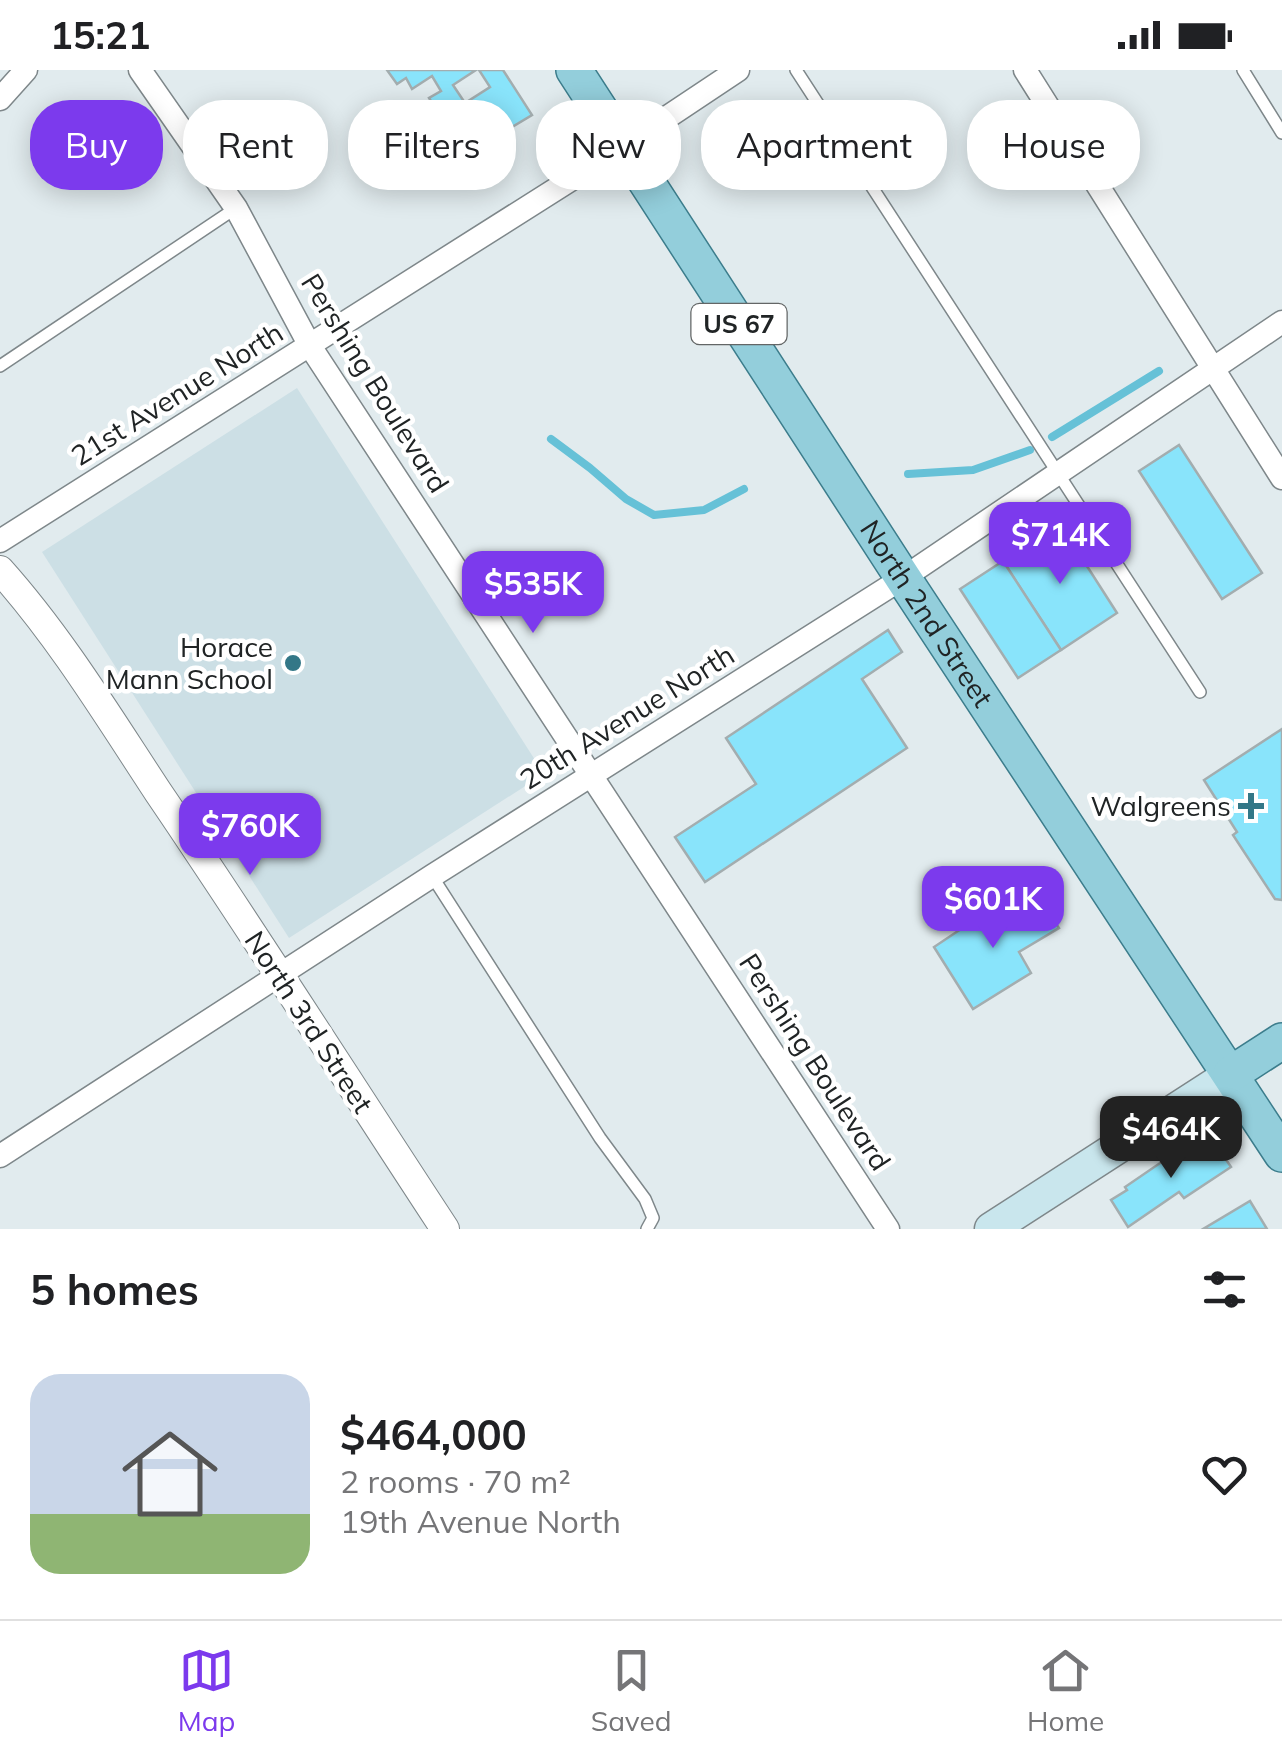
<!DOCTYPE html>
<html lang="en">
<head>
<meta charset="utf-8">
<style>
	body { margin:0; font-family:Mulish,sans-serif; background:#f2f2f2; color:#202124; height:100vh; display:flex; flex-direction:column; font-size:38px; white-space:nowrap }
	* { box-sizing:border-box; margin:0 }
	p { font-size:32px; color:#757577 }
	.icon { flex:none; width:55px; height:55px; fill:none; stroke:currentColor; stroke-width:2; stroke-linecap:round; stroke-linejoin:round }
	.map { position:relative; height:1159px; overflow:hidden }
	.side { display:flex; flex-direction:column; background:#fff; flex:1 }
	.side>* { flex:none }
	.top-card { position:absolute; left:30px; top:30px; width:1222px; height:90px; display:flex; gap:20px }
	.price { position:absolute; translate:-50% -85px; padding:0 22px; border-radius:20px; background:#7c3aed; color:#fff; font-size:32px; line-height:65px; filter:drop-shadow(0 2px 5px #0008) }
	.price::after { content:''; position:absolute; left:50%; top:60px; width:30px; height:22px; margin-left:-15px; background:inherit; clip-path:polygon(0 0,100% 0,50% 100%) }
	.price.selected { background:#222; color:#fff }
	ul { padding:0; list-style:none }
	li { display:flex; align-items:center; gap:30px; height:250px; padding:0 30px }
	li+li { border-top:2px solid #e0e0e0 }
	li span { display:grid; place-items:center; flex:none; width:280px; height:200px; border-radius:30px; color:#555 }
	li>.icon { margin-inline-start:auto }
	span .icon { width:120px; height:120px; fill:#fffc; stroke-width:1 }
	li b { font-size:42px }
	h2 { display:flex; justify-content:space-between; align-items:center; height:120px; padding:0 30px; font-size:42px }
	.pill { padding:0 35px; border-radius:40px; background:#fff; box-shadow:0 5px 25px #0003; font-size:35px; line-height:90px }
	.pill.selected { background:#7c3aed; color:#fff }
	.status { display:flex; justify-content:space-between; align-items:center; height:70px; padding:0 50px; background:#fff; direction:ltr }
	.status svg { height:28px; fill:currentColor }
	.tabs { display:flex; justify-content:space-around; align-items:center; height:140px; border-top:2px solid #e0e0e0; background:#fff; font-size:28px; color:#757577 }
	.tabs a { display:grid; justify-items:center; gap:5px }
	.tabs .selected { color:#7c3aed }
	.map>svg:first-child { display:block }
	.built { fill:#ccdfe5 }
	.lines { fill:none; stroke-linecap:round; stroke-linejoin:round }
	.stream { stroke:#66c1d7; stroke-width:8 }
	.building { fill:#89e4fb; stroke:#a3adaf; stroke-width:2.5 }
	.service-casing { stroke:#7e878a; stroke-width:14 }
	.minor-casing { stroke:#7e878a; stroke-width:25 }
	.tertiary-casing { stroke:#7e878a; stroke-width:30 }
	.secondary-casing { stroke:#7e878a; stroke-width:35 }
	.primary-casing { stroke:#3c7d8c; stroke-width:38 }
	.service { stroke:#fff; stroke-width:11 }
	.minor { stroke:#fff; stroke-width:22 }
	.tertiary { stroke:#fff; stroke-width:28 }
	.secondary { stroke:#c9e6ed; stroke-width:32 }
	.primary { stroke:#93cedb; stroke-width:35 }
	.poi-dot { fill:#337787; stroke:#fff; stroke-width:4 }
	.labels { text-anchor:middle; stroke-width:9; stroke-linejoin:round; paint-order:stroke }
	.shield { fill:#fff; stroke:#636666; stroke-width:2.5 }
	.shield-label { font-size:25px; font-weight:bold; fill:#202425 }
	.street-label { font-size:28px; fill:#202425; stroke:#fff }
	.poi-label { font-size:28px; fill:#202425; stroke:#fff; text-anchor:end }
</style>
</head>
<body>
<div class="status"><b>15:21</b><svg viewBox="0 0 49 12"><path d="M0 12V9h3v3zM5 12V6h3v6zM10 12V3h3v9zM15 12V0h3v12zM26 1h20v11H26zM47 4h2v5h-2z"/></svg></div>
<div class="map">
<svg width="1282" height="1159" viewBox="0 0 1282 1159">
	<rect width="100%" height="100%" fill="#e1ebee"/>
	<polygon class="built" points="297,318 544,704 289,868 42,482"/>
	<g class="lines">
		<g class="stream">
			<polyline points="1052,367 1159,301"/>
			<polyline points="551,369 590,398 626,429 654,445 704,440 744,419"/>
			<polyline points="908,404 973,400 1030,380"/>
		</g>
	</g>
	<g class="building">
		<polygon points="387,0 476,0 453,15 465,33 490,17 479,0 503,0 532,45 512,57 506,48 457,80 442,73 441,56 445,53 429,28 441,21 432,6 412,19 406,8 397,14"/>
		<polygon points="1179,375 1262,503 1222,529 1139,401"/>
		<polygon points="1060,454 1117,543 1061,580 1003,491"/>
		<polygon points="1003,491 1061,580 1018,608 960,519"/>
		<polygon points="888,560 902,582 862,609 907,678 705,812 675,767 756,714 726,668"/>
		<polygon points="1282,659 1282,830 1275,829 1233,765 1237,762 1204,710"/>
		<polygon points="1042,833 1059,858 1019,882 1031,903 973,939 934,877 997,835 1007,849 1024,838 1027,843"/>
		<polygon points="1210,1066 1231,1097 1184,1128 1179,1122 1128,1157 1111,1130 1127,1120 1125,1117 1163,1091 1167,1095"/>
		<polygon points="1250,1131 1267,1159 1203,1159"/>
	</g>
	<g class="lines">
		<defs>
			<g id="service">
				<polyline points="796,0 1200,622"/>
				<polyline points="1243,0 1282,63"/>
				<polyline points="0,296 236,138"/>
				<polyline points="432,806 600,1068 645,1129 653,1148 647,1159"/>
			</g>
			<g id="minor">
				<polyline points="140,0 236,138 310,276 888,1159"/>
				<polyline points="1025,0 1282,408"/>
				<polyline points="0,29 26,0"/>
				<polyline points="0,471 624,76 738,0"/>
				<polyline points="0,1086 432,806 903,508 1282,252"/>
			</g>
			<path id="tertiary" d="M0,500c60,67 108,146 158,222 98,144 191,291 287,437"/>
			<polyline id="secondary" points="991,1159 1231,1004"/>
			<g id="primary">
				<path id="s1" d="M574,0l329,508 379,576"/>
				<polyline points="1231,1004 1282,971"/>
			</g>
		</defs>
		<use href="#service" class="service-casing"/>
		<use href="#minor" class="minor-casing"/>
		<use href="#tertiary" class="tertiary-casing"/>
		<use href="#secondary" class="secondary-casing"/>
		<use href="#primary" class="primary-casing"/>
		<use href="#service" class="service"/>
		<use href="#minor" class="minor"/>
		<use href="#tertiary" class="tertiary"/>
		<use href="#secondary" class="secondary"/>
		<use href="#primary" class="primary"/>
	</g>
	<g class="poi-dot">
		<circle cx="293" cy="593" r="10"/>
		<path d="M1246 721h10v10h10v10h-10v10h-10v-10h-10v-10h10z"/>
	</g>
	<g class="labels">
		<rect class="shield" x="691.5" y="234" width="95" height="40" rx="8"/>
		<g class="shield-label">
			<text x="739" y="263">US 67</text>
		</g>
		<g class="street-label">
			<text transform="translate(375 313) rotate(58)" y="10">Pershing Boulevard</text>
			<text transform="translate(177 324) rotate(-32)" y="10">21st Avenue North</text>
			<text dy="10" stroke="none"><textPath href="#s1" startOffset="648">North 2nd Street</textPath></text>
			<text transform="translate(627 647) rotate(-32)" y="10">20th Avenue North</text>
			<text transform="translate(309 952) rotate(57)" y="10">North 3rd Street</text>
			<text transform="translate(815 992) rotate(57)" y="10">Pershing Boulevard</text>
		</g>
		<g class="poi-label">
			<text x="273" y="587">Horace<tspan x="273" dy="32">Mann School</tspan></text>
			<text x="1231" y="746">Walgreens</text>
		</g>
	</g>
</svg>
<b class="price" style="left:1060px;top:517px">$714K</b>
<b class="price" style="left:533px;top:566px">$535K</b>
<b class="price" style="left:250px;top:808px">$760K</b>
<b class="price" style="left:993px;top:881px">$601K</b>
<b class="price selected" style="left:1171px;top:1111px">$464K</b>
<div class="top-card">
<a class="pill selected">Buy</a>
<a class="pill">Rent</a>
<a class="pill">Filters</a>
<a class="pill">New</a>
<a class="pill">Apartment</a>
<a class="pill">House</a>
</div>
</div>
<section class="side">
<h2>5 homes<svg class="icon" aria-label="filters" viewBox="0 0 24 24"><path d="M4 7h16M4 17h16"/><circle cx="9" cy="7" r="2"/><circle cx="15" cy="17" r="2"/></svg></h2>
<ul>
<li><span style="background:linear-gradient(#c9d6e8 70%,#8fb573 0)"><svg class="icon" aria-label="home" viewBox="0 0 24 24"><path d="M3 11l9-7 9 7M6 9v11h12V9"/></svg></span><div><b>$464,000</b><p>2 rooms · 70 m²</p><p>19th Avenue North</p></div><svg class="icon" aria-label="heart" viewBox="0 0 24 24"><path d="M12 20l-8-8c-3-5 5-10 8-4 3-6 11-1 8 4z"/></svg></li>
</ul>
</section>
<nav class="tabs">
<a class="selected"><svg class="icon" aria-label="map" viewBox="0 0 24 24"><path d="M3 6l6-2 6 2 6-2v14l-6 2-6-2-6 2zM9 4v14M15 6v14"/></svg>Map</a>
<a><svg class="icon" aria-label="saved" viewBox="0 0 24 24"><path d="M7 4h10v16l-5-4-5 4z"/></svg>Saved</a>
<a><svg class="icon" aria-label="home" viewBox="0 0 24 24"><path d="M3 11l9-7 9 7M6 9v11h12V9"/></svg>Home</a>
</nav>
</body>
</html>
